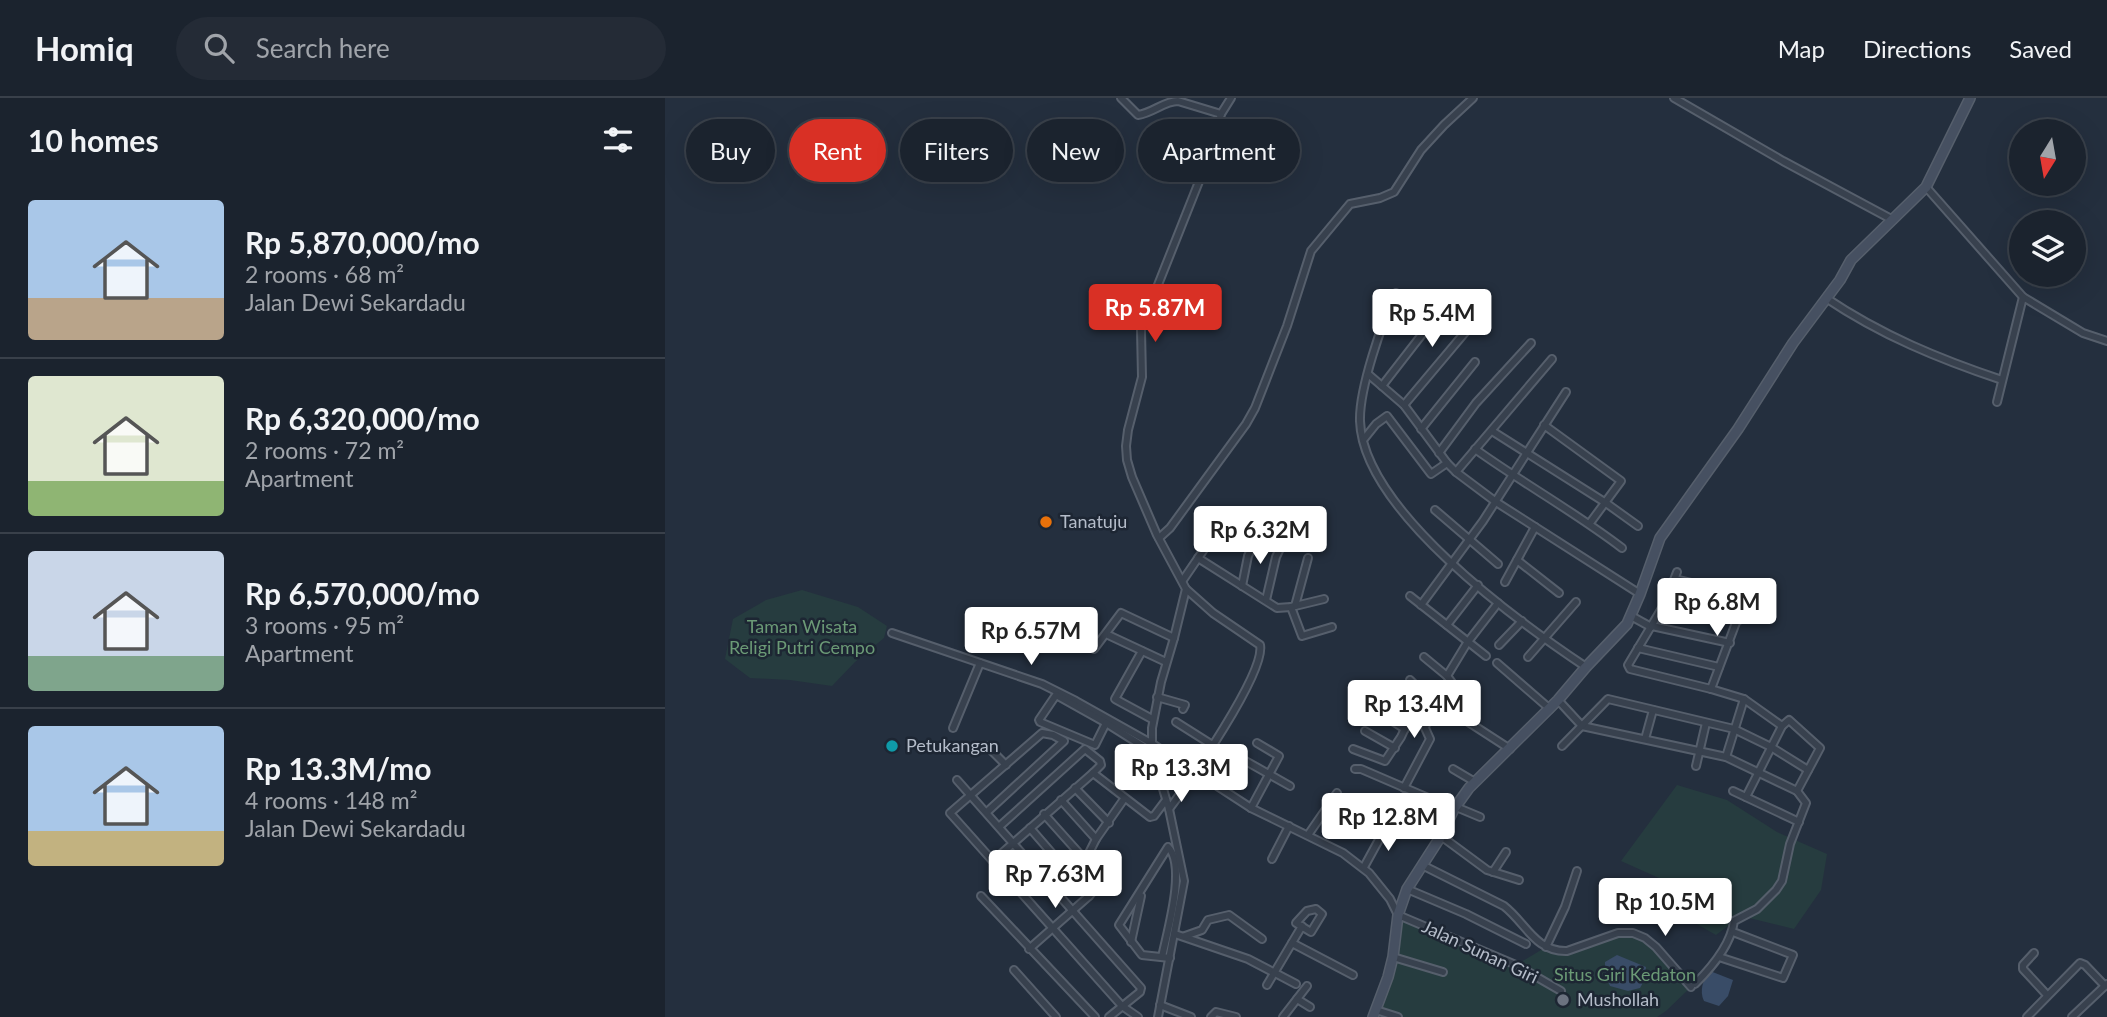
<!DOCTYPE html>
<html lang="en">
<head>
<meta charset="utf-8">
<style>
	body { margin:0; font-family:Lato,sans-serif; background:#242b36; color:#f1f3f6; height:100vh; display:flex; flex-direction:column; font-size:26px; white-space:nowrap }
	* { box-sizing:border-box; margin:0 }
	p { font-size:23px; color:#a0a4aa }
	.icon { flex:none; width:38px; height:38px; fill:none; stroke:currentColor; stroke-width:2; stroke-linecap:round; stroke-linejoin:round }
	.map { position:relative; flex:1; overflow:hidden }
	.details { display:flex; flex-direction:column; background:#1b232e; width:665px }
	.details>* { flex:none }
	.top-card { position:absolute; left:21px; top:21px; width:665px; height:63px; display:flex; gap:14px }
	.needle { width:46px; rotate:191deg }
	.controls { position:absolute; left:1344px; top:21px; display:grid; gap:14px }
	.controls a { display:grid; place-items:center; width:77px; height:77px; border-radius:50%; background:#1b232e; box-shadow:0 7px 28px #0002,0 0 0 2px #39404a; font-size:35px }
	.price { position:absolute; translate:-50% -60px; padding:0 16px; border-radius:7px; background:#fff; color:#222; font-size:23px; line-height:46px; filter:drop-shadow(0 2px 4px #0008) }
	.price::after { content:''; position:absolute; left:50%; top:42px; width:21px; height:16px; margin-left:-10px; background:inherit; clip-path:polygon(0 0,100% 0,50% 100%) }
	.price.selected { background:#d93025; color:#fff }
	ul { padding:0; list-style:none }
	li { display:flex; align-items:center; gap:21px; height:175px; padding:0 28px }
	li+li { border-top:2px solid #39404a }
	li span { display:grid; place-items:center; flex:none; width:196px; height:140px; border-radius:7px; color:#555 }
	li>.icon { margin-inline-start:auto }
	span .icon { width:84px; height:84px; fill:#fffc; stroke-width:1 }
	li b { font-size:30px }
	h2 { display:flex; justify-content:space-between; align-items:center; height:84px; padding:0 28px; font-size:30px }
	.tag { padding:0 24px; border-radius:32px; background:#1b232e; box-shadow:0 7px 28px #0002,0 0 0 2px #39404a; font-size:24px; line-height:63px }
	.tag.selected { background:#d93025; color:#fff }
	header { display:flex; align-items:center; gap:42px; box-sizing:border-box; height:98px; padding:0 35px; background:#1b232e; border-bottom:2px solid #39404a }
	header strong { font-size:33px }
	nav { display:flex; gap:38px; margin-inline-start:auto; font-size:24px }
	.search { width:490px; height:63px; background:#242b36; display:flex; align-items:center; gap:18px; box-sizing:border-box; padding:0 24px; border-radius:38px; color:#a0a4aa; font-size:26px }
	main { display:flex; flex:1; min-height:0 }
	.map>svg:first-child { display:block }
	.green { fill:#263c3f }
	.water { fill:#394c67 }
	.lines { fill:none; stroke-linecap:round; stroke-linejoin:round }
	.street-casing { stroke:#565f6c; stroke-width:10 }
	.secondary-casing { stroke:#565f6c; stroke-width:12 }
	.street { stroke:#38414e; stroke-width:6 }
	.secondary { stroke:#465061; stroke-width:9 }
	.food-dot { fill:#e8710a; stroke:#1d2633; stroke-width:2.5 }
	.culture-dot { fill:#0f9aa8; stroke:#1d2633; stroke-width:2.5 }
	.worship-dot { fill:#6b7280; stroke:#1d2633; stroke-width:2.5 }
	.labels { text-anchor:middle; stroke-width:5; stroke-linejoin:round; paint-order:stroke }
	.poi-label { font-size:18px; fill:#b4bcc9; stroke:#1d2633; text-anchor:start }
	.park-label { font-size:18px; fill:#6b9a76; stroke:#1d2633 }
	.street-label { font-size:18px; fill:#b4bcc9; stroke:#1d2633 }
</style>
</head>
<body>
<header>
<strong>Homiq</strong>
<div class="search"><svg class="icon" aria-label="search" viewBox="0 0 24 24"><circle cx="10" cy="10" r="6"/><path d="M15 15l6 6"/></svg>Search here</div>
<nav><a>Map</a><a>Directions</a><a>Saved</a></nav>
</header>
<main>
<section class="details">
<h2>10 homes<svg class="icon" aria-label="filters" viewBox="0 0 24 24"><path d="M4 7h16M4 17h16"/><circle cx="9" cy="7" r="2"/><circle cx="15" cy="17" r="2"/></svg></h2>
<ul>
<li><span style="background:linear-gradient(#a9c7e8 70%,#b9a48a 0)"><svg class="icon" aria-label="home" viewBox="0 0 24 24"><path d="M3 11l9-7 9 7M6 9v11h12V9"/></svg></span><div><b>Rp 5,870,000/mo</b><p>2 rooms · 68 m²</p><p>Jalan Dewi Sekardadu</p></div></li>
<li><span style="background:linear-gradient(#dfe7d0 75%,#8fb573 0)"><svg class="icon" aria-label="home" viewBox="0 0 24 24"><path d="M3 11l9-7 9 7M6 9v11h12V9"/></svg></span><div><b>Rp 6,320,000/mo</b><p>2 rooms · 72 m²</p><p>Apartment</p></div></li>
<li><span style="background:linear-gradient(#c9d6e8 75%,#7fa58c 0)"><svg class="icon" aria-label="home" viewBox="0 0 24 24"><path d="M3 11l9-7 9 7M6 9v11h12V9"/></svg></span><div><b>Rp 6,570,000/mo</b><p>3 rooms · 95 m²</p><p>Apartment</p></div></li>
<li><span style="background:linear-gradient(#a9c7e8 75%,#c2b280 0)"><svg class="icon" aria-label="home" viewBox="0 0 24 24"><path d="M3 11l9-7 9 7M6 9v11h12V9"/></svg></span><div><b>Rp 13.3M/mo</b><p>4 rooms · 148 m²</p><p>Jalan Dewi Sekardadu</p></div></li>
</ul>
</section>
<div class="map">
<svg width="1442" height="919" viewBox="0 0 1442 919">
	<rect width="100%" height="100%" fill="#242f3e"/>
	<g class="green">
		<polygon points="137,492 193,509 222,528 219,540 190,564 167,588 125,582 85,580 60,561 68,521 101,502"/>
		<polygon points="1012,687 1062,702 1112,734 1162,756 1156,792 1129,831 1076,818 1051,837 993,804 1005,785 956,763"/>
		<polygon points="737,821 851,867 881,849 894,853 961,834 982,842 1026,889 1001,913 992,919 710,919 732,860"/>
	</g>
	<g class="water">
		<polygon points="952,857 981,869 980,881 975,890 963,893 945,888 940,877 940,864"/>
		<path d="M1045,873l23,9 -5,16 -9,10 -15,-5c-5,-10 -1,-22 6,-30z"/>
	</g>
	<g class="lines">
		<defs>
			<g id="street">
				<path d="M456,0l17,17c15,-2 26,-14 40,-14l43,13"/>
				<polyline points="1009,0 1118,63 1228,122"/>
				<polyline points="1261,89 1358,199 1418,235 1442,243"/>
				<path d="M731,195c-14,29 -37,96 -36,128 3,89 157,200 226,246"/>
				<path d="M1161,200c55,37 113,61 176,82"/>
				<polyline points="719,227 728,221 742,201"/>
				<polyline points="703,276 739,307 782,365 791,374 831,404 975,496"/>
				<polyline points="717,288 769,221"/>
				<polyline points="1332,304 1358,199"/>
				<polyline points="739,307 818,213"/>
				<polyline points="879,327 956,383 925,425"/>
				<polyline points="756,331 810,264"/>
				<polyline points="827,333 941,405 973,428"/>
				<polyline points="699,341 711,326 722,318 766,376 782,365"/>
				<path d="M810,351c49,35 100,63 147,99"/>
				<polyline points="774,355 811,305 866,245"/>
				<polyline points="791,374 887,261"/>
				<polyline points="770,412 833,466"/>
				<polyline points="494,440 505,430 581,326 590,310 622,228 646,153 685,106 715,100 729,94 756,52 779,27 808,0"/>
				<polyline points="533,460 612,510 626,509 659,501"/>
				<polyline points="852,462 894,495"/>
				<polyline points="1012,474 1000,505 963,567 965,571 1046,591 1079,601 1117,628"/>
				<polyline points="1010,481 1081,498 1046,591"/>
				<polyline points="518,482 557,425 566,418 599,444"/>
				<polyline points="840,484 870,429"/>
				<polyline points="577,488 583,458 592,439"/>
				<polyline points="745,498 821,558"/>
				<polyline points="601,502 611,459 620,440"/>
				<polyline points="1000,505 1074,522"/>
				<polyline points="756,507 818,423 901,294"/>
				<polyline points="630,508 643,460"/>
				<polyline points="626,509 637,538 667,529"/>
				<polyline points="966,518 986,529"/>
				<polyline points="782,527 813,487"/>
				<polyline points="987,528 1065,545"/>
				<polyline points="227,535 377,586 411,603 486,645 586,710 678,755 704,775 725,801 733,817 851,867 896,893"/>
				<polyline points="441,536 501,564"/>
				<polyline points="834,547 857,523"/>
				<polyline points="973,550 1054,569"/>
				<polyline points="429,551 456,515 509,540"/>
				<polyline points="477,553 450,601 487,621"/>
				<polyline points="759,559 782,578 802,545 833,505"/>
				<polyline points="863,559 911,504"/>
				<polyline points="832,565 885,611"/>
				<polyline points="782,578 798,599 794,618"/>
				<polyline points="745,582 757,594"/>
				<polygon points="391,597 441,625 430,647 375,624 374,622"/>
				<polyline points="492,599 520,607 518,611"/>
				<path d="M893,602l24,26 144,31 71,34 9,12 -16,41 -8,37 -6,9 -19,19 -23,12c-3,24 -22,46 -39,63"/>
				<polyline points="718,617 740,631"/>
				<polyline points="511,624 549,648"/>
				<polyline points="441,625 487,654"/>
				<polyline points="288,630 315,565"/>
				<polyline points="700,633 730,650"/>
				<polyline points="980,641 988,612"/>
				<polyline points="322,648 341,667"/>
				<polyline points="897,648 943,601 1069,631 1106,649 1143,672"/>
				<polyline points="688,651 720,663 736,639 757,594 845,651"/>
				<polyline points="1061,659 1079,601"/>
				<polyline points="577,661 625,688"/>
				<polyline points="1031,668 1041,625"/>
				<polyline points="690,671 696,671 789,711"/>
				<polyline points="788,671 810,684"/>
				<polyline points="428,675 485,719 489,718 501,702"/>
				<polyline points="292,682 476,890 475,894 444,919"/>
				<polyline points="410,690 444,725"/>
				<polyline points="739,690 765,641 760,630 768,601"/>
				<polyline points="1068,693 1134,724"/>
				<polyline points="1081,699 1117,628 1124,622 1155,650 1132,693"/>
				<polyline points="396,702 431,741"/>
				<polyline points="791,709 815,719"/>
				<polyline points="586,710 614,658 592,645"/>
				<path d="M504,711c19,-25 97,-137 91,-164l-47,-32 -27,-24"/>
				<polyline points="322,714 399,643 388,637 377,635 285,715 457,908 473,919"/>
				<polyline points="365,730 424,798"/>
				<polyline points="643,737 672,695"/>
				<polyline points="776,738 822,772 854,782"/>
				<polyline points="607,761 624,728"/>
				<polyline points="328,763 428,675 436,667 435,663 420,651 335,728"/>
				<polyline points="420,763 431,741 459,701"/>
				<path d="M757,767l82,41c22,17 31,46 63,45l51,-18h15l12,5 11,9 35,40"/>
				<polyline points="699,769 722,727"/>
				<polyline points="828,774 841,754"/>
				<polyline points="742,791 801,816 861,846"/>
				<polyline points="316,798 430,919"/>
				<polygon points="651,811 657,816 646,834 631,825 642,813"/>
				<polyline points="510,836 583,861 631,886"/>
				<polyline points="520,838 537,832 543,822 564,817 597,841"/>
				<polyline points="466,844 476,798"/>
				<polyline points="627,845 688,877"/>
				<polyline points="881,849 900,809 912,773"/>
				<polyline points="364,851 424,798 438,782 379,716"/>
				<polyline points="1369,855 1358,867 1358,871 1382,897"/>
				<path d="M497,859c5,-25 25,-91 6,-110l-49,78 23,30 28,3"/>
				<polyline points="728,859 778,874"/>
				<polyline points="1054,859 1118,880 1128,857 1068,834"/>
				<polyline points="349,872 391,919"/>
				<polyline points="602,887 637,828"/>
				<polyline points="632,901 645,909"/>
				<polyline points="495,907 526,919"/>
				<polyline points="711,912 733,919"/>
				<polyline points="493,919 519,783 504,711 487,654 487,630 496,584 509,540 521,491 492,437 467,379 462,362 461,348 463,332 477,279 476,232 479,222 543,61 556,16 566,0"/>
				<polyline points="546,919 551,914 571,919"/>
				<polyline points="618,919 642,888"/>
				<polyline points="1362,919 1415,865 1420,867 1440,888"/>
				<polyline points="1407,919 1442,886"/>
			</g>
			<polyline id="secondary" points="708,919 723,879 728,859 733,817 742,791 776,738 789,711 804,690 893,602 921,569 962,526 975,496 995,440 1073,331 1128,245 1175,182 1186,162 1261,89 1305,0"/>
		</defs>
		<use href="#street" class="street-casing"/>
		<use href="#secondary" class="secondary-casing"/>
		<use href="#street" class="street"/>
		<use href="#secondary" class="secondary"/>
	</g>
	<circle class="food-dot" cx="381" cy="424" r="7"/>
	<circle class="culture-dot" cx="227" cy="648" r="7"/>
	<circle class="worship-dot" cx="898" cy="902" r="7"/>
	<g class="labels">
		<g class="poi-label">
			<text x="395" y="430">Tanatuju</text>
			<text x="241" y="654">Petukangan</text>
			<text x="912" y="908">Mushollah</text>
		</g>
		<g class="park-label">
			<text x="137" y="535">Taman Wisata<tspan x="137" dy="21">Religi Putri Cempo</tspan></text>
			<text x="960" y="883">Situs Giri Kedaton</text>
		</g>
		<g class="street-label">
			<text transform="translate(815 854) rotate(25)" y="6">Jalan Sunan Giri</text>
		</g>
	</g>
</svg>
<div class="controls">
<a><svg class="needle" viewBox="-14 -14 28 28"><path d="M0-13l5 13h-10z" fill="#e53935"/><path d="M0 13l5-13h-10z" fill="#a0a4aa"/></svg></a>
<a><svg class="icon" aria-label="layers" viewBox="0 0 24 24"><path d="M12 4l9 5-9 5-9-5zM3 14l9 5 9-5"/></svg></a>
</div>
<b class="price selected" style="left:490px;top:246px">Rp 5.87M</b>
<b class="price" style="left:767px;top:251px">Rp 5.4M</b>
<b class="price" style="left:595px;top:468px">Rp 6.32M</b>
<b class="price" style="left:1052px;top:540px">Rp 6.8M</b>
<b class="price" style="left:366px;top:569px">Rp 6.57M</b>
<b class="price" style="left:749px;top:642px">Rp 13.4M</b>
<b class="price" style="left:516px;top:706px">Rp 13.3M</b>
<b class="price" style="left:723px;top:755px">Rp 12.8M</b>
<b class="price" style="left:390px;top:812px">Rp 7.63M</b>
<b class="price" style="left:1000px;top:840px">Rp 10.5M</b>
<div class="top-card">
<a class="tag">Buy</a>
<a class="tag selected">Rent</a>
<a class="tag">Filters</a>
<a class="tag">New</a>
<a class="tag">Apartment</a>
</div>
</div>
</main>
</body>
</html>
